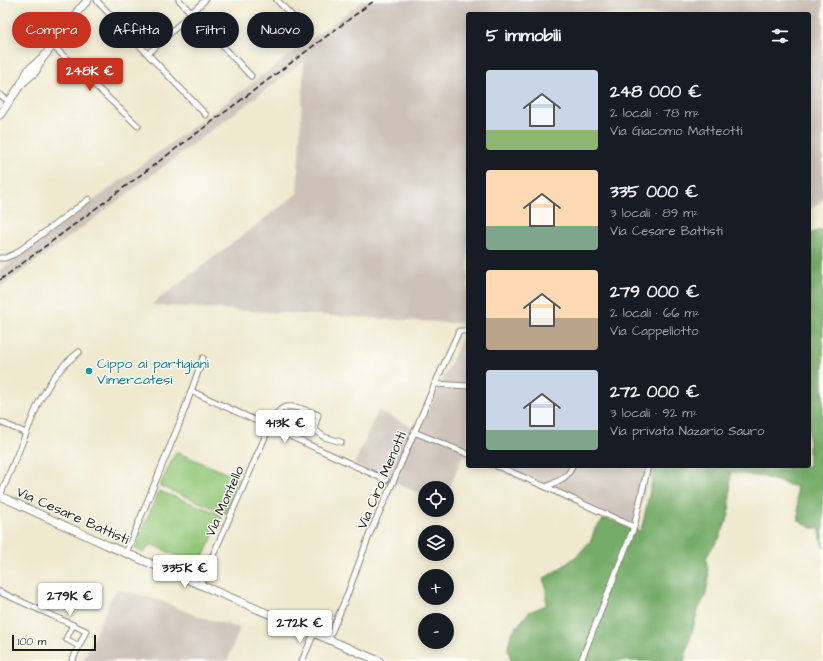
<!DOCTYPE html>
<html lang="it">
<head>
<meta charset="utf-8">
<style>
	body { margin:0; font-family:"Architects Daughter",sans-serif; background:#20242c; color:#f1f3f6; height:100vh; display:flex; flex-direction:column; font-size:15px; white-space:nowrap }
	* { box-sizing:border-box; margin:0 }
	p { font-size:13px; color:#9ea1a6 }
	.icon { flex:none; width:22px; height:22px; fill:none; stroke:currentColor; stroke-width:2; stroke-linecap:round; stroke-linejoin:round }
	.map { position:relative; flex:1; overflow:hidden }
	.details { position:absolute; left:466px; top:12px; width:345px; height:456px; display:flex; flex-direction:column; background:#171b24; border-radius:4px; box-shadow:0 2px 10px #0003 }
	.details>* { flex:none }
	.hud { position:absolute; left:12px; top:12px; width:380px; height:36px; display:flex; gap:8px }
	.tools { position:absolute; left:418px; top:481px; display:grid; gap:8px }
	.tools a { display:grid; place-items:center; width:36px; height:36px; border-radius:50%; background:#171b24; box-shadow:0 2px 10px #0003; font-size:20px }
	.scale { position:absolute; left:12px; bottom:10px; width:84px; box-sizing:border-box; padding-left:4px; border:2px solid #1c1c1c; border-top:0; font-size:11px; line-height:14px; white-space:nowrap; color:#1c1c1c; -webkit-text-stroke:3px #fdfcf7; paint-order:stroke }
	.price { position:absolute; translate:-50% -34px; padding:0 9px; border-radius:4px; background:#fff; color:#222; font-size:13px; line-height:26px; filter:drop-shadow(0 1px 2px #0008) }
	.price::after { content:''; position:absolute; left:50%; top:24px; width:12px; height:9px; margin-left:-6px; background:inherit; clip-path:polygon(0 0,100% 0,50% 100%) }
	.price.selected { background:#c8321e; color:#fff }
	ul { padding:0; list-style:none }
	li { display:flex; align-items:center; gap:12px; height:100px; padding:0 20px }
	li span { display:grid; place-items:center; flex:none; width:112px; height:80px; border-radius:4px; color:#555 }
	li>.icon { margin-inline-start:auto }
	span .icon { width:48px; height:48px; fill:#fffc; stroke-width:1 }
	li b { font-size:17px }
	h2 { display:flex; justify-content:space-between; align-items:center; height:48px; padding:0 20px; font-size:17px }
	.tag { padding:0 14px; border-radius:18px; background:#171b24; box-shadow:0 2px 10px #0003; font-size:14px; line-height:36px }
	.tag.selected { background:#c8321e; color:#fff }
	.map>svg:first-child { display:block }
	.industrial { fill:#ccc2b9 }
	.green { fill:#92c677; stroke:#57714a }
	.forest { fill:#75ab68; stroke:#486442 }
	.lines { fill:none; stroke-linecap:round; stroke-linejoin:round }
	.minor-casing { stroke:#868276; stroke-width:7 }
	.tertiary-casing { stroke:#868276; stroke-width:9 }
	.secondary-casing { stroke:#868276; stroke-width:9 }
	.minor { stroke:#fff; stroke-width:5 }
	.tertiary { stroke:#fff; stroke-width:7 }
	.secondary { stroke:#fff; stroke-width:7 }
	.rail { stroke:#1c1c1c; stroke-width:1.5; stroke-dasharray:6 3; stroke-linecap:butt }
	.culture-dot { fill:#0f9aa8; stroke:#fdfcf7; stroke-width:1.5 }
	.labels { text-anchor:middle; stroke-width:3; stroke-linejoin:round; paint-order:stroke }
	.culture-label { font-size:14px; fill:#0d838f; stroke:#fdfcf7; text-anchor:start }
	.street-label { font-size:14px; fill:#1c1c1c; stroke:#fdfcf7 }
</style>
</head>
<body>
<div class="map">
<svg width="823" height="661" viewBox="0 0 823 661">
	<rect width="100%" height="100%" fill="#fdfcf7"/>
	<filter id="ink" filterUnits="userSpaceOnUse"><feTurbulence type="fractalNoise" baseFrequency=".025" numOctaves="2"/><feDisplacementMap in="SourceGraphic" scale="8" xChannelSelector="R" yChannelSelector="G"/><feConvolveMatrix kernelMatrix="1 2 1 2 8 2 1 2 1" color-interpolation-filters="sRGB"/></filter>
	<filter id="wash" filterUnits="userSpaceOnUse"><feTurbulence type="fractalNoise" baseFrequency=".012" numOctaves="4" result="noise"/><feDisplacementMap in="SourceGraphic" scale="16" xChannelSelector="R" yChannelSelector="G"/><feGaussianBlur stdDeviation="0.9" result="paint"/><feColorMatrix in="noise" values="0 0 0 0 0 0 0 0 0 0 0 0 0 0 0 0 0 1.4 0 .05"/><feComposite in="paint" operator="in"/></filter>
	<g filter="url(#wash)">
		<rect width="100%" height="100%" fill="#efe9cf"/>
		<g class="industrial">
			<polygon points="364,0 823,0 823,199 809,210 809,14 468,14 468,324 151,305 297,194 304,61 60,244 0,287 0,270"/>
			<polygon points="468,326 468,458 463,456 447,494 447,488 425,488 425,496 354,465 378,411 419,430"/>
			<polygon points="488,466 651,466 636,526"/>
			<polygon points="117,589 158,600 197,616 240,628 227,661 83,661 114,592"/>
		</g>
		<g class="green">
			<polygon points="176,452 240,479 226,513 160,486"/>
			<polygon points="159,491 223,515 194,576 183,569 185,559 150,544 144,553 134,548"/>
		</g>
		<polygon class="forest" points="823,229 823,548 819,528 812,528 799,521 796,486 793,486 764,477 731,472 729,515 719,539 712,548 706,558 709,577 705,597 698,610 684,661 511,661 508,648 511,634 529,612 546,605 546,587 543,579 562,567 578,555 591,540 595,528 605,518 640,531 643,523 655,466 809,466 809,234"/>
	</g>
	<g filter="url(#ink)">
		<g class="lines">
			<defs>
				<g id="minor">
					<polyline points="97,0 98,2 206,115"/>
					<polyline points="179,0 251,76"/>
					<polyline points="277,0 309,34"/>
					<polyline points="53,46 138,126"/>
					<polyline points="148,54 205,0"/>
					<polyline points="0,95 9,101"/>
					<polyline points="0,258 5,258 15,254 89,199"/>
					<polyline points="435,384 468,386"/>
					<polyline points="191,391 386,480"/>
					<polyline points="0,422 26,433"/>
					<polyline points="414,432 468,454"/>
					<polyline points="497,466 546,487 634,527"/>
					<path d="M546,487c10,-5 23,-9 26,-21"/>
					<polyline points="0,496 39,402 53,378 65,364 79,352"/>
					<polyline points="126,553 180,422 203,358"/>
					<path d="M200,585l69,-157c3,-6 6,-12 10,-17 9,-10 29,0 39,4l-4,14 10,8 17,5"/>
					<polyline points="0,592 73,625"/>
					<polyline points="328,640 346,598 370,533 393,482 435,384 459,331 468,331"/>
					<polyline points="72,661 86,631 73,625 66,639 79,646"/>
					<polyline points="302,661 314,633"/>
					<polyline points="581,661 634,527 648,466"/>
				</g>
				<polyline id="tertiary" points="0,496 107,545 379,661"/>
				<g id="secondary">
					<polyline points="77,12 88,0"/>
					<polyline points="21,84 35,72 42,59 61,35 73,23 79,9"/>
					<polyline points="0,115 21,84 29,69 39,61"/>
				</g>
			</defs>
			<use href="#minor" class="minor-casing"/>
			<use href="#tertiary" class="tertiary-casing"/>
			<use href="#secondary" class="secondary-casing"/>
			<use href="#minor" class="minor"/>
			<use href="#tertiary" class="tertiary"/>
			<use href="#secondary" class="secondary"/>
			<polyline class="rail" points="0,280 375,0"/>
		</g>
	</g>
	<circle class="culture-dot" cx="89" cy="371" r="4"/>
	<g class="labels">
		<g class="culture-label">
			<text x="97" y="368">Cippo ai partigiani<tspan x="97" dy="16">Vimercatesi</tspan></text>
		</g>
		<g class="street-label">
			<text transform="translate(381 480) rotate(-67)" y="5">Via Ciro Menotti</text>
			<text transform="translate(224 501) rotate(-66)" y="5">Via Montello</text>
			<text transform="translate(73 515) rotate(24)" y="5">Via Cesare Battisti</text>
		</g>
	</g>
</svg>
<div class="tools">
<a><svg class="icon" aria-label="locate" viewBox="0 0 24 24"><circle cx="12" cy="12" r="6"/><path d="M12 2v4M12 18v4M2 12h4M18 12h4"/></svg></a>
<a><svg class="icon" aria-label="layers" viewBox="0 0 24 24"><path d="M12 4l9 5-9 5-9-5zM3 14l9 5 9-5"/></svg></a>
<a>+</a>
<a>−</a>
</div>
<div class="scale">100 m</div>
<b class="price selected" style="left:90px;top:92px">248K €</b>
<b class="price" style="left:285px;top:444px">413K €</b>
<b class="price" style="left:185px;top:589px">335K €</b>
<b class="price" style="left:70px;top:617px">279K €</b>
<b class="price" style="left:300px;top:644px">272K €</b>
<div class="hud">
<a class="tag selected">Compra</a>
<a class="tag">Affitta</a>
<a class="tag">Filtri</a>
<a class="tag">Nuovo</a>
</div>
<section class="details">
<h2>5 immobili<svg class="icon" aria-label="filters" viewBox="0 0 24 24"><path d="M4 7h16M4 17h16"/><circle cx="9" cy="7" r="2"/><circle cx="15" cy="17" r="2"/></svg></h2>
<ul>
<li><span style="background:linear-gradient(#c9d6e8 75%,#8fb573 0)"><svg class="icon" aria-label="home" viewBox="0 0 24 24"><path d="M3 11l9-7 9 7M6 9v11h12V9"/></svg></span><div><b>248 000 €</b><p>2 locali · 78 m²</p><p>Via Giacomo Matteotti</p></div></li>
<li><span style="background:linear-gradient(#ffd9b3 70%,#7fa58c 0)"><svg class="icon" aria-label="home" viewBox="0 0 24 24"><path d="M3 11l9-7 9 7M6 9v11h12V9"/></svg></span><div><b>335 000 €</b><p>3 locali · 89 m²</p><p>Via Cesare Battisti</p></div></li>
<li><span style="background:linear-gradient(#ffd9b3 60%,#b9a48a 0)"><svg class="icon" aria-label="home" viewBox="0 0 24 24"><path d="M3 11l9-7 9 7M6 9v11h12V9"/></svg></span><div><b>279 000 €</b><p>2 locali · 66 m²</p><p>Via Cappellotto</p></div></li>
<li><span style="background:linear-gradient(#c9d6e8 75%,#7fa58c 0)"><svg class="icon" aria-label="home" viewBox="0 0 24 24"><path d="M3 11l9-7 9 7M6 9v11h12V9"/></svg></span><div><b>272 000 €</b><p>3 locali · 92 m²</p><p>Via privata Nazario Sauro</p></div></li>
</ul>
</section>
</div>
</body>
</html>
